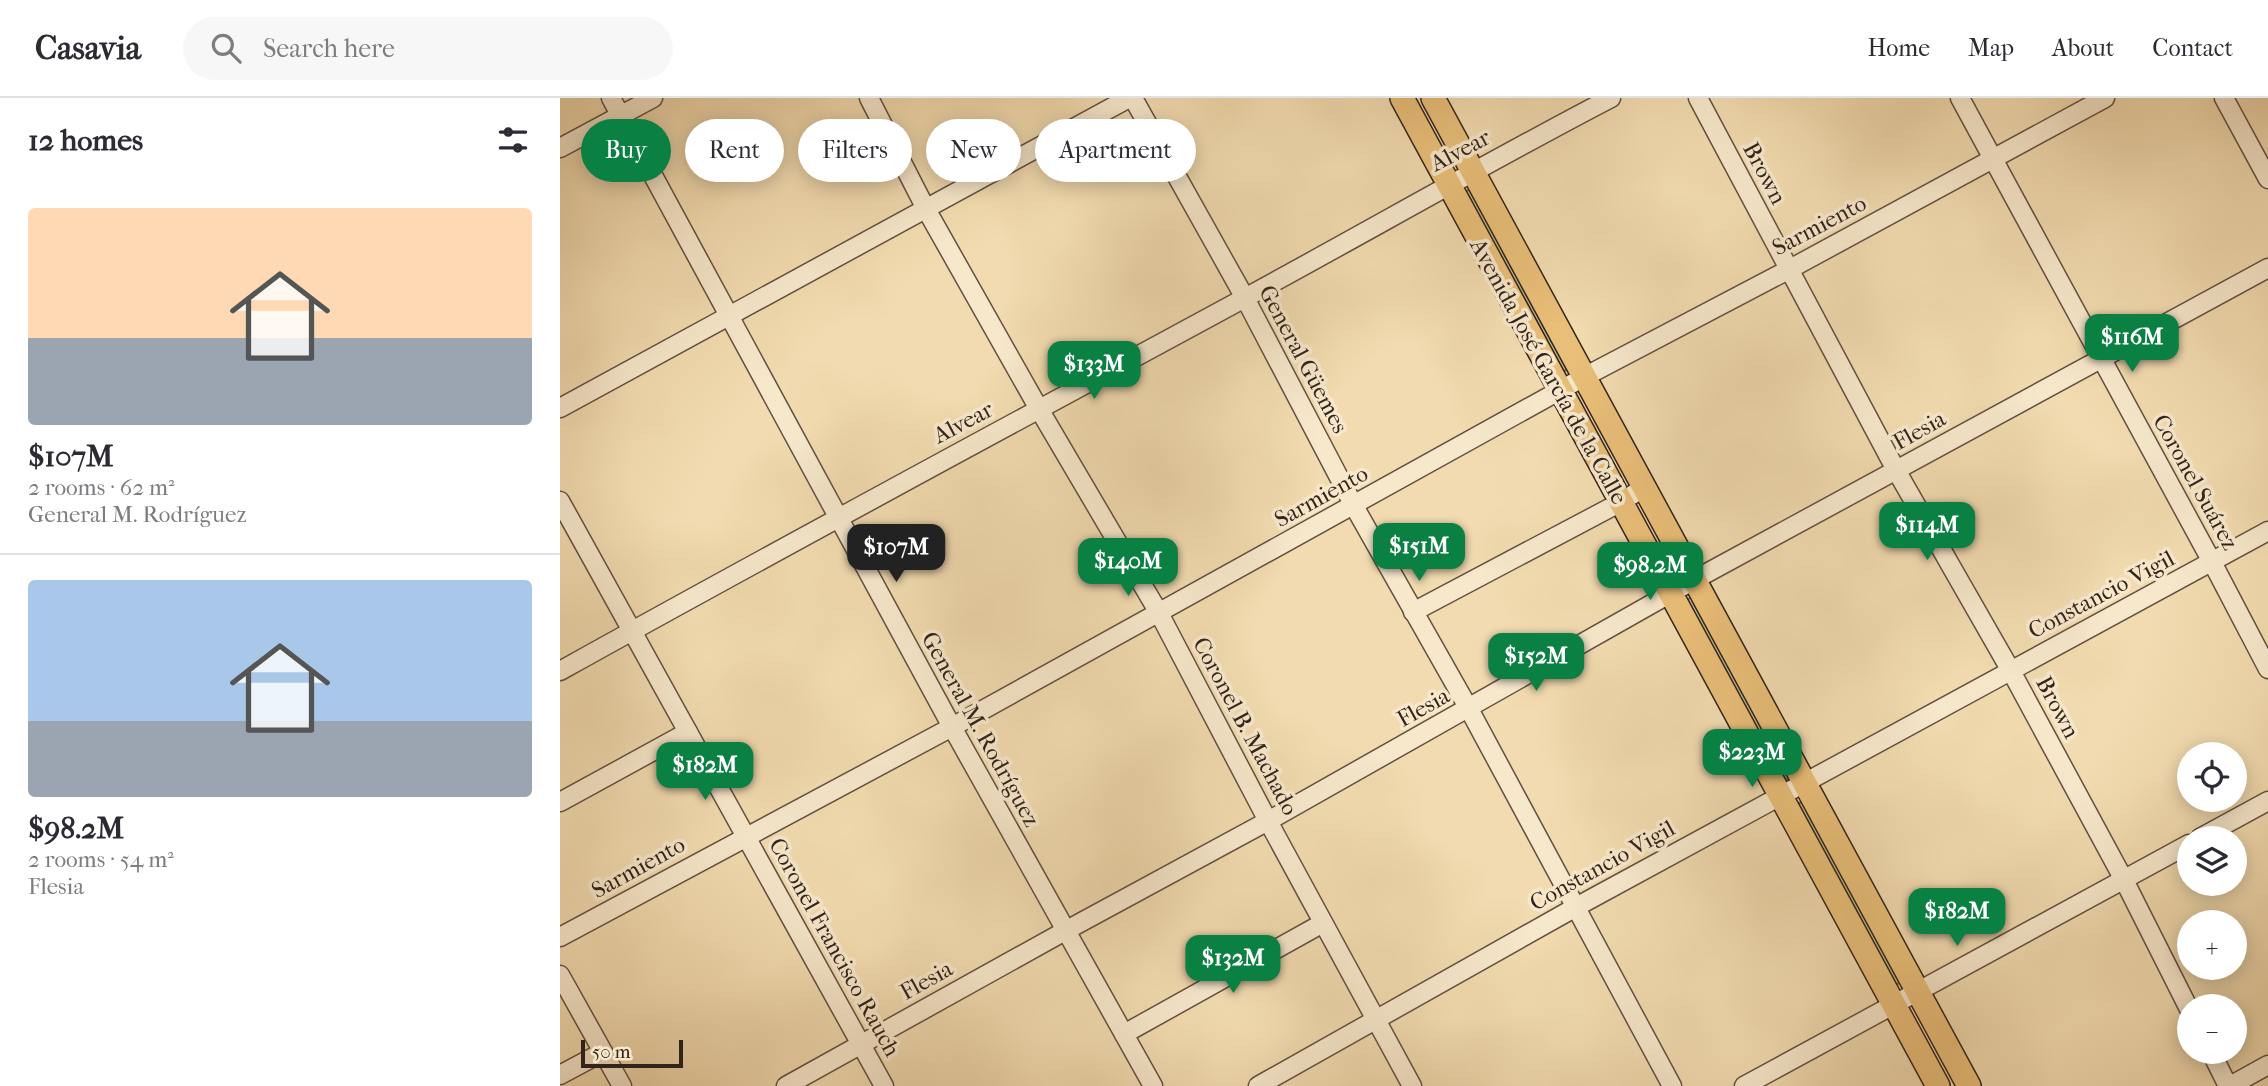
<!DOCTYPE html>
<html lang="en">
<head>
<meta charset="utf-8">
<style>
	body { margin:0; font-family:"IM FELL French Canon",serif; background:#f7f7f7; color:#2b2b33; height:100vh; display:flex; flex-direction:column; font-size:26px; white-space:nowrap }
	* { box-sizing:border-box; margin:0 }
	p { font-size:23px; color:#7c7c81 }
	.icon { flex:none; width:38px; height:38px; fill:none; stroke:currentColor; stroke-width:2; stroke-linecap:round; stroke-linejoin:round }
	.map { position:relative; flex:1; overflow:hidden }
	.side { display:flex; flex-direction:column; background:#fff; width:560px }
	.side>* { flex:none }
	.banner { position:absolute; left:21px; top:21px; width:665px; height:63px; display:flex; gap:14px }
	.controls { position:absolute; left:1617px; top:644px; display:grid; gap:14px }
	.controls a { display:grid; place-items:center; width:70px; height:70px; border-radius:50%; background:#fff; box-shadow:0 4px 18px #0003; font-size:35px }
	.scale { position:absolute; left:21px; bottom:18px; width:102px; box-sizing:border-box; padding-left:7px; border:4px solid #32231b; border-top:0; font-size:19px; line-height:24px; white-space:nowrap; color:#32231b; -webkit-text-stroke:5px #f7e8cc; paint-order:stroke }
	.price { position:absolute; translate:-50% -60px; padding:0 16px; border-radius:14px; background:#0b8043; color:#fff; font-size:23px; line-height:46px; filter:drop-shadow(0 2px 4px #0008) }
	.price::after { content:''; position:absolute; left:50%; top:42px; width:21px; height:16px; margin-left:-10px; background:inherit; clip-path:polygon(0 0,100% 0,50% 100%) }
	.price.on { background:#222; color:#fff }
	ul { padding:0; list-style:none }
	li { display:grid; align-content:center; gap:14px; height:371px; padding:0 28px }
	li+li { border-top:2px solid #e1e1e2 }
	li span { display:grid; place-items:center; height:217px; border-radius:7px; color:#555 }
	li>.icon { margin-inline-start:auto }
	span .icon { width:126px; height:126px; fill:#fffc; stroke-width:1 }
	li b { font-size:30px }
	h2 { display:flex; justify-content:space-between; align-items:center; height:84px; padding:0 28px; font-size:30px }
	.pill { padding:0 24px; border-radius:32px; background:#fff; box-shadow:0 4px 18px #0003; font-size:24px; line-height:63px }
	.pill.on { background:#0b8043; color:#fff }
	header { display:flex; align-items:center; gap:42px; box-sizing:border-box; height:98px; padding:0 35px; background:#fff; border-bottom:2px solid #e1e1e2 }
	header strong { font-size:33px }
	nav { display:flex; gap:38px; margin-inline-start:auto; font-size:24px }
	.search { width:490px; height:63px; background:#f7f7f7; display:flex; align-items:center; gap:18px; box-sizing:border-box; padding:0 24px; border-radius:38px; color:#7c7c81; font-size:26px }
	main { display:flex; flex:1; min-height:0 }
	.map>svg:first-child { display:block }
	.green { fill:#bbc08b; stroke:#767253; stroke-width:2 }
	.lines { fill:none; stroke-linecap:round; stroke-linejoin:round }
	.minor-casing { stroke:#625140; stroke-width:21 }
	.major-casing { stroke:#32231b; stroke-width:26 }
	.minor { stroke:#f7e8cc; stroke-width:18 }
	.major { stroke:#e9be78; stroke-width:23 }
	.labels { text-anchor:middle; stroke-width:7; stroke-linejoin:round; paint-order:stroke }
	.street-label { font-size:23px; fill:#32231b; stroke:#f7e8cc }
</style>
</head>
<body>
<header>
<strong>Casavia</strong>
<div class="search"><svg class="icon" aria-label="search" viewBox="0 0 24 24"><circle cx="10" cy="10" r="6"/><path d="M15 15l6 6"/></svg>Search here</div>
<nav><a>Home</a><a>Map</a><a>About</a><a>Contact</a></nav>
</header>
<main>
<section class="side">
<h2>12 homes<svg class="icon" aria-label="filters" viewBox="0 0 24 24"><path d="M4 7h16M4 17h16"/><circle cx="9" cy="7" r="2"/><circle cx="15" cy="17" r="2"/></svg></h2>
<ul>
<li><span style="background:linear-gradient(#ffd9b3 60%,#9aa5b1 0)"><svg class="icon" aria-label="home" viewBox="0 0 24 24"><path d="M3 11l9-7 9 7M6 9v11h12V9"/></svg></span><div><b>$107M</b><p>2 rooms · 62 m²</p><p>General M. Rodríguez</p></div></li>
<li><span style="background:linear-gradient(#a9c7e8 65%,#9aa5b1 0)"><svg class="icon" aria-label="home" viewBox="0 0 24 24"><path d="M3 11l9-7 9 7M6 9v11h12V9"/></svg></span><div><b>$98.2M</b><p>2 rooms · 54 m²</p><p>Flesia</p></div></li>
</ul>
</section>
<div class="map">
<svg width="1708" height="988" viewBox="0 0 1708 988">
	<rect width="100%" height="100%" fill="#f2dbb0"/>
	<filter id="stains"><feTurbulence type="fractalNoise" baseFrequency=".00286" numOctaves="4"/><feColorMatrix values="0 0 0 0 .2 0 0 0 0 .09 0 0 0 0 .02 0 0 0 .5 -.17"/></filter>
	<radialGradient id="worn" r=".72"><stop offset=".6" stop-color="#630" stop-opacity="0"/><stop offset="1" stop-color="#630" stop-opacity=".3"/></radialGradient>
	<g class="green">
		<polygon points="912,90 1012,269 1001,275 901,96"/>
		<polygon points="1135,497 1235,677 1224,683 1125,503"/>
		<polygon points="1245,702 1345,882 1334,888 1234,708"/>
	</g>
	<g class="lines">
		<defs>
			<g id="minor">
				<polyline points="51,0 392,629 593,988"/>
				<polyline points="309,0 366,111 479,311 599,515 708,723 852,988"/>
				<polyline points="573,0 685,200 794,408 909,611 1112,988"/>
				<polyline points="1138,0 1336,372 1451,573 1564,782 1629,911"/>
				<polyline points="1400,0 1652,464 1708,571"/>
				<polyline points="1664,0 1708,81"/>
				<polyline points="0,50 93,0"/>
				<polyline points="0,310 569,0"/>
				<polyline points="0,403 324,988"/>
				<polyline points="853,514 1061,404 1083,390"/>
				<path d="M0,573c226,-126 454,-248 681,-371 124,-67 245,-137 370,-202"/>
				<polyline points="0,704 128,634"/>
				<polyline points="1640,740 1708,703"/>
				<polyline points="0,839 392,629 1024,279 1228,172 1545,0"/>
				<polyline points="0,877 62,988"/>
				<polyline points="564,936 763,825"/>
				<polyline points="1651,954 1668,988"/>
				<polyline points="0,977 43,954"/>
				<polyline points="226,988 505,833 708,723 1134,482 1708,170"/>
				<polyline points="698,988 1016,809 1708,433"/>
				<polyline points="1184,988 1629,746"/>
				<polyline points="1670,988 1708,967"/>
			</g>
			<g id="major">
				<polyline points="842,0 1378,988"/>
				<polyline points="873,0 1409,988"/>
			</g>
		</defs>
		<use href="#minor" class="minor-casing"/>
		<use href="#major" class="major-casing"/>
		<use href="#minor" class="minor"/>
		<use href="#major" class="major"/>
	</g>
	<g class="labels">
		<g class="street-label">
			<text transform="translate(900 52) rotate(-28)" y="8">Alvear</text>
			<text transform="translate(1205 75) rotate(62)" y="8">Brown</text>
			<text transform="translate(1259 127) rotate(-28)" y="8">Sarmiento</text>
			<text transform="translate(744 261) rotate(62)" y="8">General Güemes</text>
			<text transform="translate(989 273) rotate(61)" y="8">Avenida José García de la Calle</text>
			<text transform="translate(403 324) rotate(-28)" y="8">Alvear</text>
			<text transform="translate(1359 332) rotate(-29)" y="8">Flesia</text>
			<text transform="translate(1636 384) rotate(61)" y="8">Coronel Suárez</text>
			<text transform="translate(761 398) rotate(-29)" y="8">Sarmiento</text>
			<text transform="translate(1541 496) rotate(-28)" y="8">Constancio Vigil</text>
			<text transform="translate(863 609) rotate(-29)" y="8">Flesia</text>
			<text transform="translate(1498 609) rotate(62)" y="8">Brown</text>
			<text transform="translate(686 628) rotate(62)" y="8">Coronel B. Machado</text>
			<text transform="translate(421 631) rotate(61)" y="8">General M. Rodríguez</text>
			<text transform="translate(1042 767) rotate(-29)" y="8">Constancio Vigil</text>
			<text transform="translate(78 769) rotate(-29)" y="8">Sarmiento</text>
			<text transform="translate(275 849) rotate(61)" y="8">Coronel Francisco Rauch</text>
			<text transform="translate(366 882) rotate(-29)" y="8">Flesia</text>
		</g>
	</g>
	<rect width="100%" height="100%" filter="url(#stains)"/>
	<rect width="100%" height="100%" fill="url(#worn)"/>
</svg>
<div class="controls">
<a><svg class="icon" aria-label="locate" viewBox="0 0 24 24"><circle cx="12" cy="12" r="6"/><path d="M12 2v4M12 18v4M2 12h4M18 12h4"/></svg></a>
<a><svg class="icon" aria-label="layers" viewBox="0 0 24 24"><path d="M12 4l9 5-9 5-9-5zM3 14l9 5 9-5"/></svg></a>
<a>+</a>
<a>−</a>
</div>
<div class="scale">50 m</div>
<b class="price" style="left:1572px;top:276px">$116M</b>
<b class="price" style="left:534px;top:303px">$133M</b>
<b class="price" style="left:1367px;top:464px">$114M</b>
<b class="price" style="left:859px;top:485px">$151M</b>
<b class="price on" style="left:336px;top:486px">$107M</b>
<b class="price" style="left:568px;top:500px">$140M</b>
<b class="price" style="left:1090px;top:504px">$98.2M</b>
<b class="price" style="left:976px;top:595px">$152M</b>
<b class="price" style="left:1192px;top:691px">$223M</b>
<b class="price" style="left:145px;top:704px">$182M</b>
<b class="price" style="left:1397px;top:850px">$182M</b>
<b class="price" style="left:673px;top:897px">$132M</b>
<div class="banner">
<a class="pill on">Buy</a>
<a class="pill">Rent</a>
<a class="pill">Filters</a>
<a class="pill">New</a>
<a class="pill">Apartment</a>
</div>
</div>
</main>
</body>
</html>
